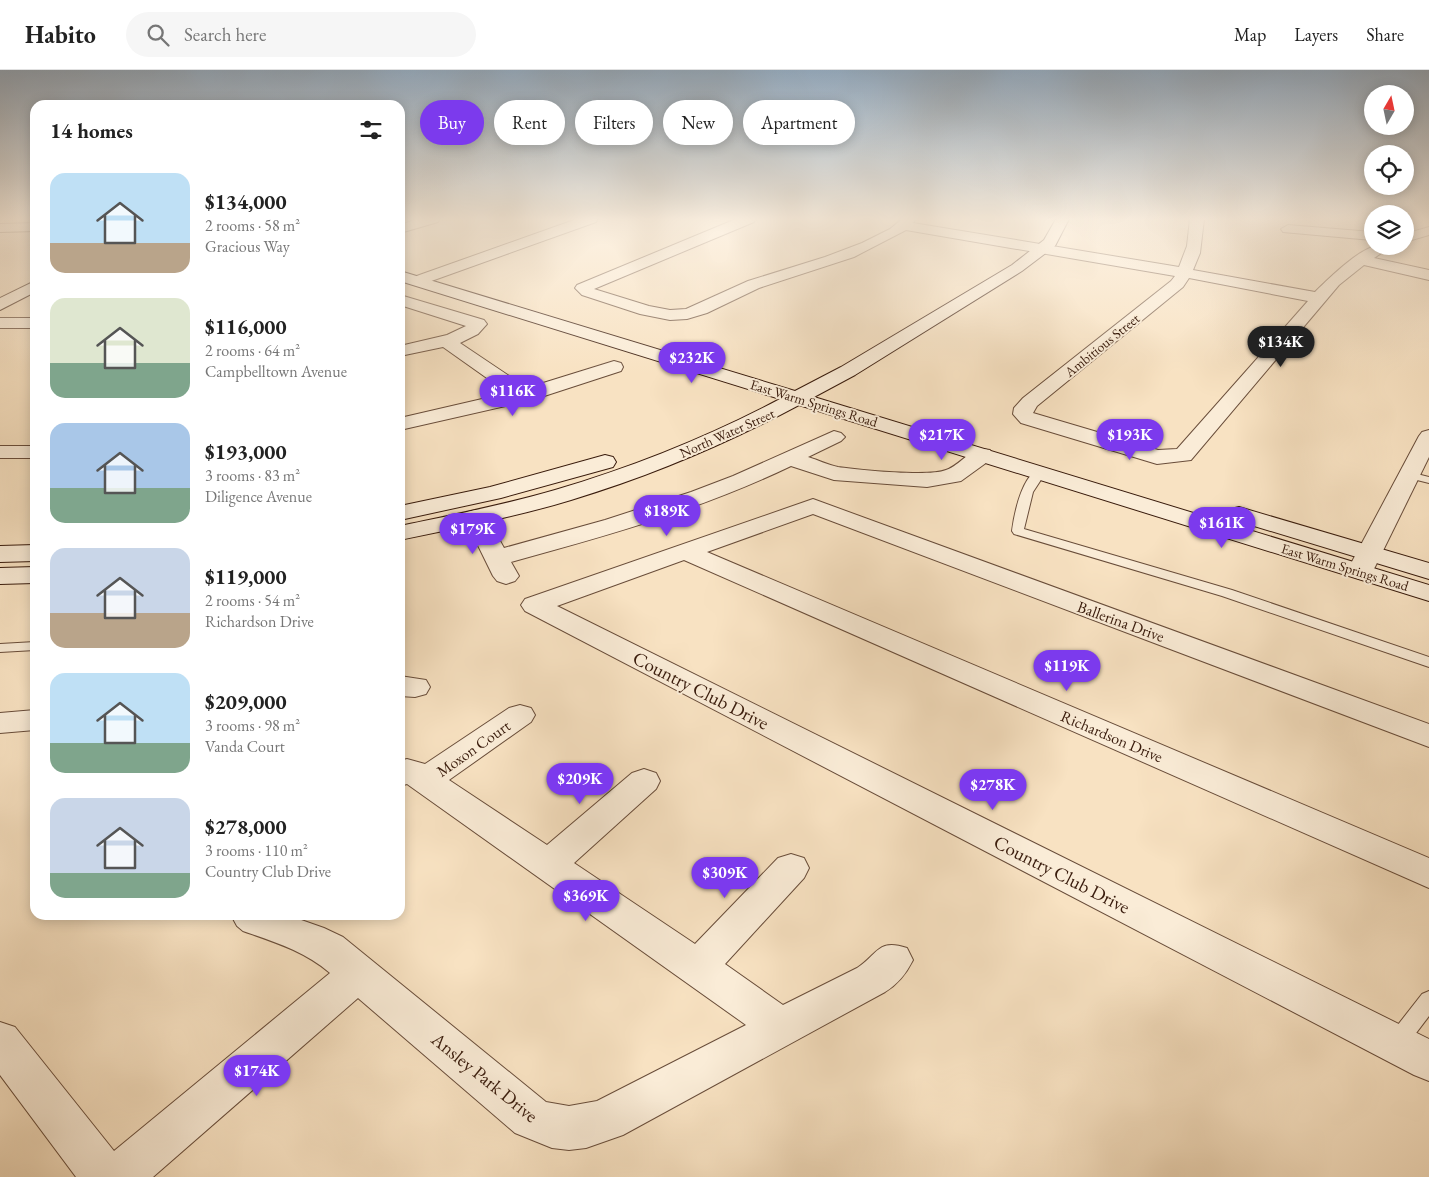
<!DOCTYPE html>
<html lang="en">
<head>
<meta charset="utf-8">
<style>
	body { margin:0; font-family:"EB Garamond",serif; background:#f6f6f6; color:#222; height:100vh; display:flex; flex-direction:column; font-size:19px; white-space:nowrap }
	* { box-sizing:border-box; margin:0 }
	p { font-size:16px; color:#767676 }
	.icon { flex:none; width:28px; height:28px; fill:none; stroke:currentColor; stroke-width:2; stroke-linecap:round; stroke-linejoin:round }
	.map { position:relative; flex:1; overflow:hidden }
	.panel { position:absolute; left:30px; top:30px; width:375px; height:820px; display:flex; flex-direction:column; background:#fff; border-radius:15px; box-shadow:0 2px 12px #0003 }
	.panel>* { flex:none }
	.hud { position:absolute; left:420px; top:30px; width:475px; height:45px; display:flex; gap:10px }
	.needle { width:32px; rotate:9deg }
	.fabs { position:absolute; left:1364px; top:15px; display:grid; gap:10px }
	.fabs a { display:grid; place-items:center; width:50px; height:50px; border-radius:50%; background:#fff; box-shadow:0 2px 12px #0003; font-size:25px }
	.price { position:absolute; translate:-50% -42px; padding:0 11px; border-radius:18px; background:#7c3aed; color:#fff; font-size:16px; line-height:32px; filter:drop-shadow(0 1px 2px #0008) }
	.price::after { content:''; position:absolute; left:50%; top:30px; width:15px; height:11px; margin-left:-8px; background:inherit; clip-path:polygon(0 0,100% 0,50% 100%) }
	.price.on { background:#222; color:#fff }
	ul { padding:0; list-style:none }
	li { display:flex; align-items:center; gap:15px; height:125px; padding:0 20px }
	li span { display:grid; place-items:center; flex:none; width:140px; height:100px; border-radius:15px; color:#555 }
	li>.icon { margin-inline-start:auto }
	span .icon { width:60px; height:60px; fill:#fffc; stroke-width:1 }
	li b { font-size:21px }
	h2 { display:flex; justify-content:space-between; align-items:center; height:60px; padding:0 20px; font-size:21px }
	.pill { padding:0 18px; border-radius:22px; background:#fff; box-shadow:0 2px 12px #0003; font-size:18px; line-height:45px }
	.pill.on { background:#7c3aed; color:#fff }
	header { display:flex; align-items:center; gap:30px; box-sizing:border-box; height:70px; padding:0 25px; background:#fff; border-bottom:1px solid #e0e0e0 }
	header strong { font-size:24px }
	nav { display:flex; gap:28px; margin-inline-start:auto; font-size:18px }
	.search { width:350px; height:45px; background:#f6f6f6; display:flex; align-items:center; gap:12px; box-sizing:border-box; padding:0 18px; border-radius:28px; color:#767676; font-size:19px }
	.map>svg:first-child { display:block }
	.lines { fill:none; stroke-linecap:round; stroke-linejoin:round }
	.lane-casing { stroke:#694d3a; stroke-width:2 }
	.street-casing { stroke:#694d3a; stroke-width:2 }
	.secondary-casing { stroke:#391b0c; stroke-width:2 }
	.lane { fill:#faecd7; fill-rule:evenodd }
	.street { fill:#faecd7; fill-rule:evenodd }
	.secondary { fill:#faecd7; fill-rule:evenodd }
	.labels { text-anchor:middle; stroke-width:4; stroke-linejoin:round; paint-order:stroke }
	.far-street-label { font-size:14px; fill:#391b0c; stroke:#faecd7 }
	.street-label { font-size:16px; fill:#391b0c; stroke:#faecd7 }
	.near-street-label { font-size:19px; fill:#391b0c; stroke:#faecd7 }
</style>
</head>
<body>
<header>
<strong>Habito</strong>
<div class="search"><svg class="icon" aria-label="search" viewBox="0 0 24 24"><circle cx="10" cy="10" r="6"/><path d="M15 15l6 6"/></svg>Search here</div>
<nav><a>Map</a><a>Layers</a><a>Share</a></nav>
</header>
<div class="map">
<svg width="1429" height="1107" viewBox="0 0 1429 1107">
	<rect width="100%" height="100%" fill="#f8e2c2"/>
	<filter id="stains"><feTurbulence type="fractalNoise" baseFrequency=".004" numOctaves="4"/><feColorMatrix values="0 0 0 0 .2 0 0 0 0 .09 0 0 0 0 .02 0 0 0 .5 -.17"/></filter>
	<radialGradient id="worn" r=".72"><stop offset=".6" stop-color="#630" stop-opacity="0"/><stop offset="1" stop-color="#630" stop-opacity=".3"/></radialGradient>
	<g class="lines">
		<defs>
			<g id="lane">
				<path d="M1040,399l6,3 -13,20 -9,37 208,61 197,67v10l-207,-71 -208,-62 -2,-3c2,-16 10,-57 28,-62z"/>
				<polygon points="1409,402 1429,407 1429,413 1405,407 1403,405 1405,403"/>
				<polygon points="35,572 35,580 0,582 0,574"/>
				<polygon points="1429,921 1429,946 1404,979 1397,982 1390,979 1386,972 1390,965 1422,924"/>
			</g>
			<g id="street">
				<polygon points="417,149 439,149 438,152 400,163 400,155"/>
				<polygon points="577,149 597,149 596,152 423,214 411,214 409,211 411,208"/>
				<path d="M736,149h19l-1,3 -160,67 55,17 21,4 16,-1 62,-28 77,-24 37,-14 28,-14 12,-10h14l-3,4 266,44 8,-21 3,-27h14l-4,34 -7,17 122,22c12,-12 44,-43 61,-46 5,-1 11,0 16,0l-18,12 55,12v10l-65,-15 -25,20 -148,175 -34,4 -136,-41 -8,-9 1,-6 9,-10 148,-117 4,-5 -269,-46 -52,27 -95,31 -52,25 -20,6 -17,1 -30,-6 -58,-19 -7,-7 2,-3zM1189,208l119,23 -131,148 -19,1 -125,-37 4,-7 146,-119z"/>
				<polygon points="1288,155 1372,162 1372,170 1283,162 1281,159"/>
				<polygon points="1429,157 1429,165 1405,172 1405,164"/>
				<polygon points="400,225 484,250 487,254 478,264 460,273 527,318 614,291 621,293 623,297 621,301 532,330 400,360 400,348 508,323 443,277 400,286 400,276 447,265 466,256 400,235"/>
				<rect x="0" y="248" width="35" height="10"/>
				<polygon points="1429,360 1429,387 1373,501 1369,506 1360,509 1351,506 1347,501 1419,366 1422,362"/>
				<path d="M834,361l7,2 4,4 -4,4 -33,16c10,3 20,8 30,10 20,3 91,10 108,3 17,-6 24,-25 44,-20l3,5 -3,5 -29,21 -34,6 -93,-7 -43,-14c-89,43 -185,70 -280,96l8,14 -4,5 -9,3 -9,-3 -4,-5 -29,-59 4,-5 8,-2 8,2 20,36 101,-28 86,-28 42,-16z"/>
				<rect x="0" y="376" width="35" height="12"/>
				<polygon points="813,429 1429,654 1429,677 813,444 707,482 1429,788 1429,818 684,490 557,536 1429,969 1429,1011 1414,1005 525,541 521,535 525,529"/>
				<polygon points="400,606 426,610 430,617 426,624 415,627 400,626"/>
				<path d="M520,635l11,3 4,7 -4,7 -82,58 98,65 85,-72 12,-4 12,4 4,8 -4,8 -82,74 121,81 83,-86 13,-4 13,4 5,10 -5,10 -79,86 58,41 74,-37c21,-14 21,-30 50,-20l6,12c-7,14 -15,24 -28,32l-262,143 -37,13 -17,2 -17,-2 -37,-15 -157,-135 -205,179h-77l-76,-102v-53l15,5 99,124 216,-178c-26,-22 -56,-31 -87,-42l-6,-5 -6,-11h56l37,13 19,9 203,165 23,4 28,-5 149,-76 -339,-241 -7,2v-25l7,-2 18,5 84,-56z"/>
				<polygon points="35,640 35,660 0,663 0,643"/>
			</g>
			<g id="secondary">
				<path d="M1056,149h13l-14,27 -33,25 -167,104 -41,22 615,188v16l-630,-196c-73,39 -149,71 -228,95 -56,17 -114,28 -171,40v-14c52,-11 104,-21 155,-36 78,-23 153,-53 225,-91l-380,-118v-10l395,120 46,-24 171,-102 32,-25z"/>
				<polygon points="35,153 35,161 0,162 0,154"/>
				<polygon points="35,211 35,222 0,240 0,228"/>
				<polygon points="605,385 613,387 616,392 613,397 501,428 400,450 400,436 490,417"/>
				<polygon points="1239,437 1429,493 1429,509 1231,449 1227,444 1231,439"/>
				<polygon points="35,475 35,491 0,492 0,476"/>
				<polygon points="35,497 35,513 0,514 0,498"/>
			</g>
		</defs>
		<use href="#lane" class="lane-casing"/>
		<use href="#street" class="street-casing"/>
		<use href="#secondary" class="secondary-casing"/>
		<use href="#lane" class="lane"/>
		<use href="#street" class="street"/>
		<use href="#secondary" class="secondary"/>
	</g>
	<linearGradient id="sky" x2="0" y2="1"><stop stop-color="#94abc0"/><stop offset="0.49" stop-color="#fcf2e4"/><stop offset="1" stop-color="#fcf2e4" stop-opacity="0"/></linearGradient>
	<rect width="1429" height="304" fill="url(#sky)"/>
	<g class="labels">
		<g class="far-street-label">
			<text transform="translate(1102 275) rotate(-39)" y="5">Ambitious Street</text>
			<text transform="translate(814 333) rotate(17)" y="5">East Warm Springs Road</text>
			<text transform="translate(727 363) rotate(-24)" y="5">North Water Street</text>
			<text transform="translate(1345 497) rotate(17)" y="5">East Warm Springs Road</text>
		</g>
		<g class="street-label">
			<text transform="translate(1121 551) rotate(20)" y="6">Ballerina Drive</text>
			<text transform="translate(1112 666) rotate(23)" y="6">Richardson Drive</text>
			<text transform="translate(473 678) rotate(-35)" y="6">Moxon Court</text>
		</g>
		<g class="near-street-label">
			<text transform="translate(701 620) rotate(27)" y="7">Country Club Drive</text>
			<text transform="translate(1062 804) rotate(27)" y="7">Country Club Drive</text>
			<text transform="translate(485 1007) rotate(39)" y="7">Ansley Park Drive</text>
		</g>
	</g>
	<rect width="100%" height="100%" filter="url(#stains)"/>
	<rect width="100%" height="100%" fill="url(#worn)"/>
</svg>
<div class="fabs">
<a><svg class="needle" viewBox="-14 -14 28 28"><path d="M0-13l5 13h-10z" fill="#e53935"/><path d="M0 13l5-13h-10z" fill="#767676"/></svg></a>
<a><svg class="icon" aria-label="locate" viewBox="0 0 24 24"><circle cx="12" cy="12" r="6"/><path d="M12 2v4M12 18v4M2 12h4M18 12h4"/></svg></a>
<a><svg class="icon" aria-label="layers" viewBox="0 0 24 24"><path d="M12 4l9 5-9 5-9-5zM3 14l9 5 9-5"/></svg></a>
</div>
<b class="price on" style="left:1281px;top:298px">$134K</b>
<b class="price" style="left:692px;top:314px">$232K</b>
<b class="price" style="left:513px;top:347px">$116K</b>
<b class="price" style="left:942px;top:391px">$217K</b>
<b class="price" style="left:1130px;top:391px">$193K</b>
<b class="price" style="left:667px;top:467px">$189K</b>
<b class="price" style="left:1222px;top:479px">$161K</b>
<b class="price" style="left:473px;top:485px">$179K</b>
<b class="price" style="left:1067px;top:622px">$119K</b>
<b class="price" style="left:580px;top:735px">$209K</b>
<b class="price" style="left:993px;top:741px">$278K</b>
<b class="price" style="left:725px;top:829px">$309K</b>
<b class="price" style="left:586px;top:852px">$369K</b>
<b class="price" style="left:257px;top:1027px">$174K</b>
<div class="hud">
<a class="pill on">Buy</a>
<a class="pill">Rent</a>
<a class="pill">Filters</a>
<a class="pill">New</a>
<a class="pill">Apartment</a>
</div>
<section class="panel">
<h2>14 homes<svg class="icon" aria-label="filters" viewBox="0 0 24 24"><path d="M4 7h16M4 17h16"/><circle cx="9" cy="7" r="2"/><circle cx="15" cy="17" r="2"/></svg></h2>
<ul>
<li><span style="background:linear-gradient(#bfe0f5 70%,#b9a48a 0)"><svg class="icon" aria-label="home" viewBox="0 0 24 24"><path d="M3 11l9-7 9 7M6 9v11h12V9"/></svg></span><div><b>$134,000</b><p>2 rooms · 58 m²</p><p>Gracious Way</p></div></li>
<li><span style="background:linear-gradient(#dfe7d0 65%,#7fa58c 0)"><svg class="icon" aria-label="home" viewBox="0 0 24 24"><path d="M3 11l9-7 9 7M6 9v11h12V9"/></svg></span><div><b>$116,000</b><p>2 rooms · 64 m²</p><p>Campbelltown Avenue</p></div></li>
<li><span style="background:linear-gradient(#a9c7e8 65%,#7fa58c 0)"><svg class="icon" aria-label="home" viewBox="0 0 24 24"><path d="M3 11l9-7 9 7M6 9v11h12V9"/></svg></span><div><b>$193,000</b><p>3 rooms · 83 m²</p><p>Diligence Avenue</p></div></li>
<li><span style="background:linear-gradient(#c9d6e8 65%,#b9a48a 0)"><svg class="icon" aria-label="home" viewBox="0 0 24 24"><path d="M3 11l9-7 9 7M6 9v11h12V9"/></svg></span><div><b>$119,000</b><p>2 rooms · 54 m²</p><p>Richardson Drive</p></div></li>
<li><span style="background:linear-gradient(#bfe0f5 70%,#7fa58c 0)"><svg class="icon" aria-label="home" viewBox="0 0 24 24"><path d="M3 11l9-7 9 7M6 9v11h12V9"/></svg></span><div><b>$209,000</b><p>3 rooms · 98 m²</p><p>Vanda Court</p></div></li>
<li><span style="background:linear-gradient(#c9d6e8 75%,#7fa58c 0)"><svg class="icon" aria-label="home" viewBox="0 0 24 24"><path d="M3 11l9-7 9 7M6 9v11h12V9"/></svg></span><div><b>$278,000</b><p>3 rooms · 110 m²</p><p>Country Club Drive</p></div></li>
</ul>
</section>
</div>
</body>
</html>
